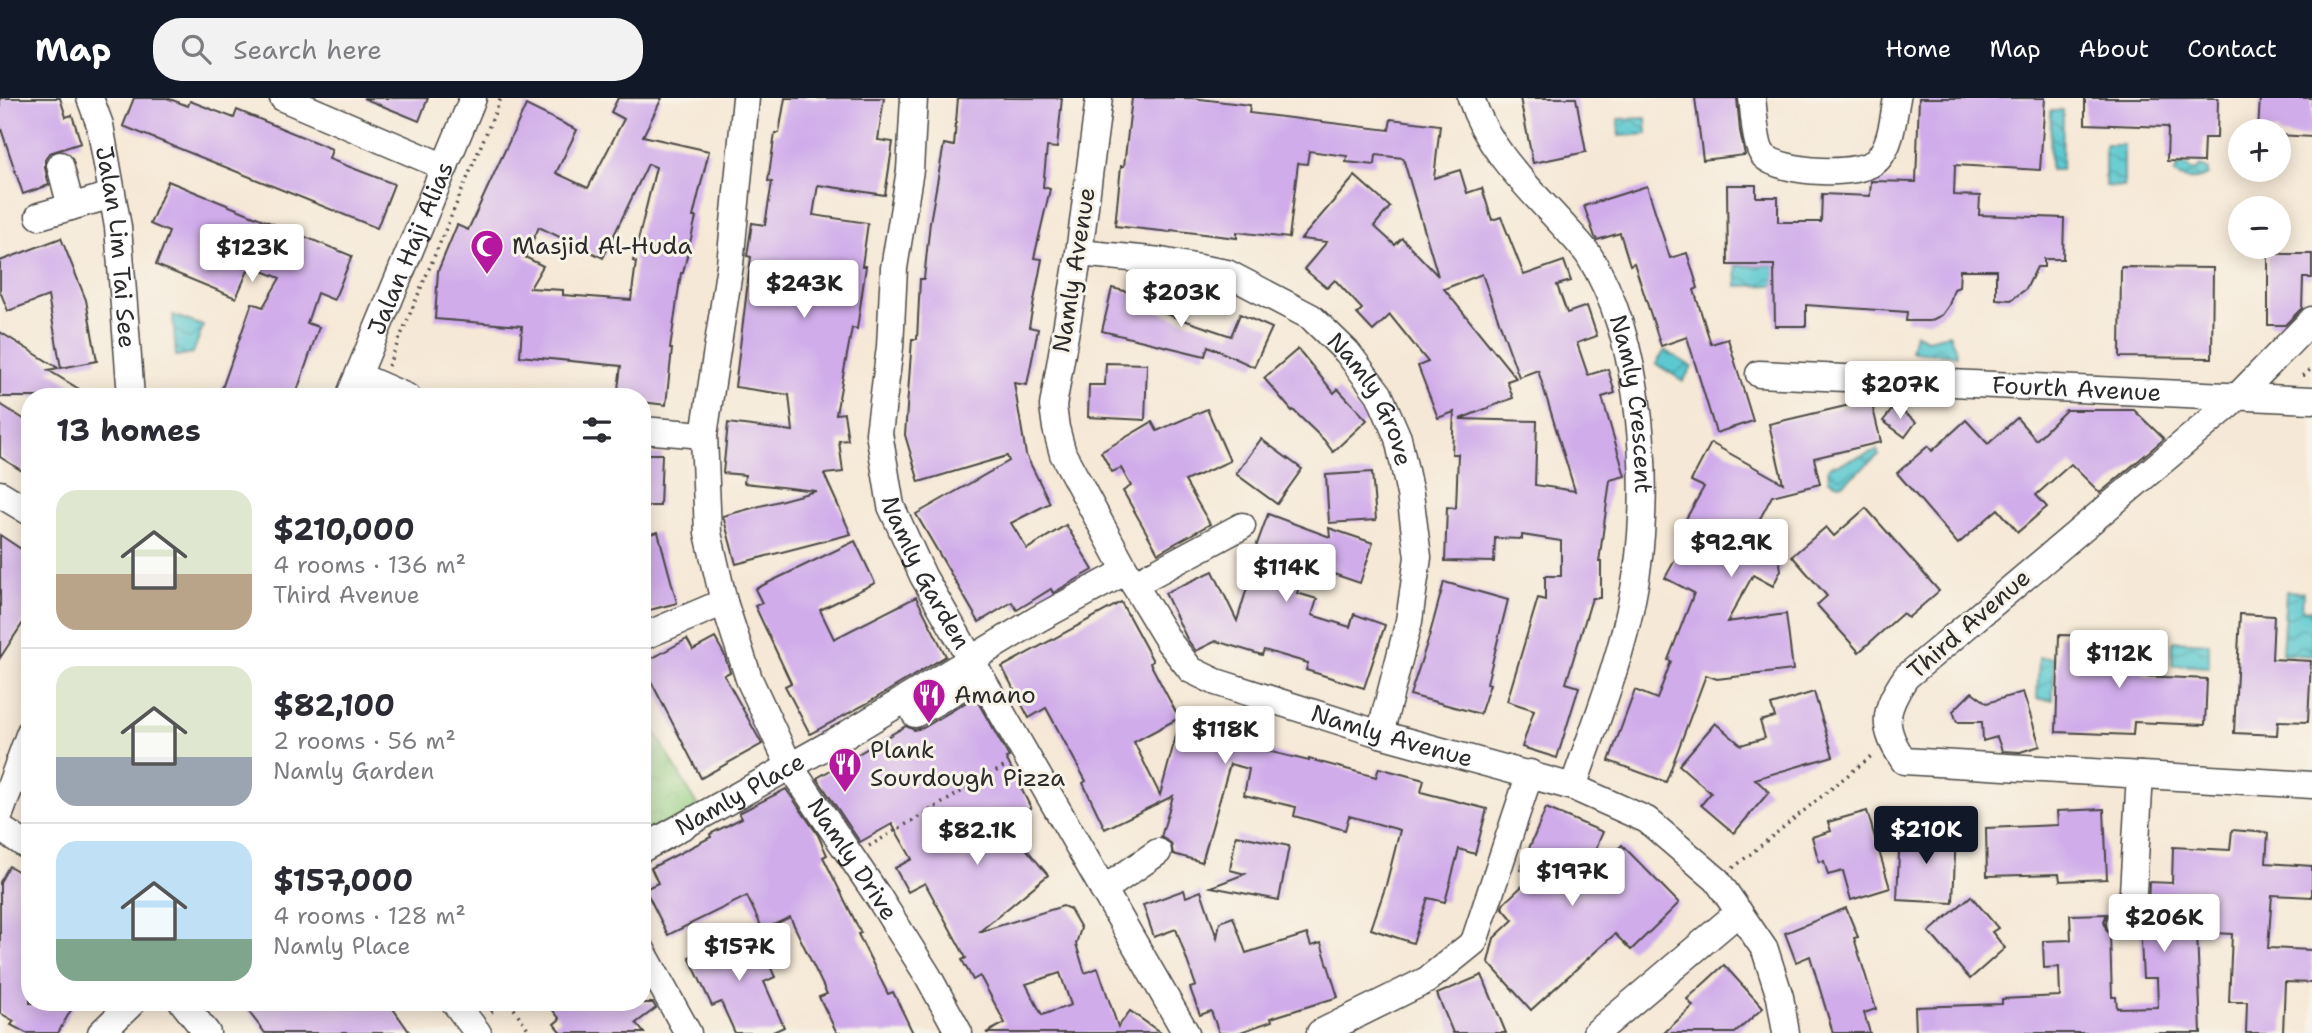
<!DOCTYPE html>
<html lang="en">
<head>
<meta charset="utf-8">
<style>
	body { margin:0; font-family:"Shantell Sans",sans-serif; background:#f2f2f3; color:#2b2b33; height:100vh; display:flex; flex-direction:column; font-size:26px; white-space:nowrap }
	* { box-sizing:border-box; margin:0 }
	p { font-size:23px; color:#7c7c81 }
	.icon { flex:none; width:38px; height:38px; fill:none; stroke:currentColor; stroke-width:2; stroke-linecap:round; stroke-linejoin:round }
	.map { position:relative; flex:1; overflow:hidden }
	.drawer { position:absolute; left:21px; top:290px; width:630px; height:623px; display:flex; flex-direction:column; background:#fff; border-radius:28px; box-shadow:0 4px 18px #0003 }
	.drawer>* { flex:none }
	.fabs { position:absolute; left:2228px; top:21px; display:grid; gap:14px }
	.fabs a { display:grid; place-items:center; width:63px; height:63px; border-radius:50%; background:#fff; box-shadow:0 4px 18px #0003; font-size:35px }
	.price { position:absolute; translate:-50% -60px; padding:0 16px; border-radius:7px; background:#fff; color:#222; font-size:23px; line-height:46px; filter:drop-shadow(0 2px 4px #0008) }
	.price::after { content:''; position:absolute; left:50%; top:42px; width:21px; height:16px; margin-left:-10px; background:inherit; clip-path:polygon(0 0,100% 0,50% 100%) }
	.price.active { background:#111827; color:#fff }
	ul { padding:0; list-style:none }
	li { display:flex; align-items:center; gap:21px; height:175px; padding:0 35px }
	li+li { border-top:2px solid #e1e1e2 }
	li span { display:grid; place-items:center; flex:none; width:196px; height:140px; border-radius:21px; color:#555 }
	li>.icon { margin-inline-start:auto }
	span .icon { width:84px; height:84px; fill:#fffc; stroke-width:1 }
	li b { font-size:30px }
	h2 { display:flex; justify-content:space-between; align-items:center; height:84px; padding:0 35px; font-size:30px }
	header { display:flex; align-items:center; gap:42px; box-sizing:border-box; height:98px; padding:0 35px; background:#111827; color:#fff }
	header strong { font-size:33px }
	nav { display:flex; gap:38px; margin-inline-start:auto; font-size:24px }
	.search { width:490px; height:63px; background:#f2f2f3; display:flex; align-items:center; gap:18px; box-sizing:border-box; padding:0 24px; border-radius:28px; color:#7c7c81; font-size:26px }
	.map>svg:first-child { display:block }
	.park { fill:url(#park-crowns); stroke:#5f7c56; stroke-width:2 }
	.water { fill:url(#water-waves); stroke:#447a7e; stroke-width:2 }
	.building { fill:#d0acea; fill-rule:evenodd }
	.lines { fill:none; stroke-linecap:round; stroke-linejoin:round }
	.minor-casing { stroke:#494745; stroke-width:29 }
	.path { stroke:#494745; stroke-width:3.5; stroke-dasharray:2 5; stroke-linecap:butt }
	.minor { stroke:#fff; stroke-width:26 }
	.labels { text-anchor:middle; stroke-width:6; stroke-linejoin:round; paint-order:stroke }
	.poi-label { font-size:24px; fill:#2b2b2b; stroke:#f7f3e8; text-anchor:start }
	.street-label { font-size:24px; fill:#2b2b2b; stroke:#f7f3e8 }
</style>
</head>
<body>
<header>
<strong>Map</strong>
<div class="search"><svg class="icon" aria-label="search" viewBox="0 0 24 24"><circle cx="10" cy="10" r="6"/><path d="M15 15l6 6"/></svg>Search here</div>
<nav><a>Home</a><a>Map</a><a>About</a><a>Contact</a></nav>
</header>
<div class="map">
<svg width="2312" height="935" viewBox="0 0 2312 935">
	<defs>
		<pattern id="park-crowns" width="20" height="18" patternUnits="userSpaceOnUse" patternTransform="scale(1.75)"><rect width="20" height="18" fill="#93cd81"/><path d="M2 6a3 3 0 1 1 6 0M12 15a3 3 0 1 1 6 0" fill="none" stroke="#7fb070"/></pattern>
		<pattern id="water-waves" width="16" height="10" patternUnits="userSpaceOnUse" patternTransform="scale(1.75)"><rect width="16" height="10" fill="#5cc9d0"/><path d="M0 5q4-4 8 0t8 0" fill="none" stroke="#4ca3a9"/></pattern>
	</defs>
	<rect width="100%" height="100%" fill="#f7f3e8"/>
	<filter id="ink" filterUnits="userSpaceOnUse"><feTurbulence type="fractalNoise" baseFrequency=".0143" numOctaves="2"/><feDisplacementMap in="SourceGraphic" scale="14" xChannelSelector="R" yChannelSelector="G"/><feConvolveMatrix kernelMatrix="1 2 1 2 8 2 1 2 1" color-interpolation-filters="sRGB"/></filter>
	<filter id="wash" filterUnits="userSpaceOnUse"><feTurbulence type="fractalNoise" baseFrequency=".00686" numOctaves="4" result="noise"/><feDisplacementMap in="SourceGraphic" scale="28" xChannelSelector="R" yChannelSelector="G"/><feGaussianBlur stdDeviation="1.57" result="paint"/><feColorMatrix in="noise" values="0 0 0 0 0 0 0 0 0 0 0 0 0 0 0 0 0 1.4 0 .05"/><feComposite in="paint" operator="in"/></filter>
	<g filter="url(#wash)">
		<rect width="100%" height="100%" fill="#f6e8d6"/>
		<polygon class="park" points="653,630 702,716 642,751 642,636"/>
		<g class="water">
			<polygon points="2051,12 2063,12 2062,72 2050,72"/>
			<polygon points="1646,20 1647,36 1619,38 1618,21"/>
			<polygon points="2105,47 2124,47 2124,89 2105,88"/>
			<path d="M2179,67h7l5,5h6l3,-4 8,3v6c-12,6 -23,6 -34,-1z"/>
			<polygon points="1774,167 1775,187 1737,188 1736,168"/>
			<polygon points="173,217 203,228 193,255 176,258"/>
			<path d="M1915,235l12,6 22,-5 6,13 1,9c-15,-4 -30,-1 -45,-5z"/>
			<polygon points="1665,252 1692,269 1683,283 1656,266"/>
			<polygon points="1877,352 1879,357 1844,385 1838,386 1829,382 1828,370 1832,367 1839,366"/>
			<polygon points="2286,493 2303,494 2302,511 2312,512 2312,558 2282,556"/>
			<polygon points="2173,543 2209,545 2209,569 2172,567"/>
			<polygon points="2039,559 2054,560 2053,602 2037,601"/>
		</g>
		<g id="blocks">
			<g class="building">
				<polygon points="0,0 60,0 66,19 72,17 81,45 49,55 45,62 45,70 49,87 23,96 0,28"/>
				<polygon points="134,0 167,0 188,8 190,3 234,20 237,12 332,51 329,61 394,86 377,130 123,28"/>
				<polygon points="363,0 428,0 419,23"/>
				<path d="M618,0h44l-19,38 66,15 -16,66h3l-13,56h-2l-11,76h2l-6,56 -24,-3v-5h-25l4,-31 -101,-10 2,-30 -87,-7 3,-48 19,-46 11,5 58,-125 51,25 -21,43 32,15 36,-69 -13,-7zM648,66l8,3 -23,94 3,1 -5,38 -68,-5v-5l-33,-2 13,-22 -18,-9 14,-30 64,31z"/>
				<polygon points="785,0 884,0 878,42 893,44 885,97 818,87 813,117 868,125 862,168 866,168 857,231 852,230 836,316 844,315 848,342 839,343 843,374 824,376 851,436 736,466 723,418 816,393 744,385 745,377 723,375 728,325 793,333 789,297 735,289 751,159 747,158 752,125 765,127 772,84 768,83 775,35 779,35"/>
				<polygon points="958,0 1062,0 1057,50 1047,49 1043,89 1050,91 1034,160 1042,161 1029,229 1038,231 1027,287 1014,285 1026,357 1050,405 1011,425 1027,451 1066,427 1093,472 1053,495 1051,491 1017,512 1012,504 979,524 916,416 1009,363 1007,358 919,384 905,337 912,241 917,241 920,181 924,181 930,124 944,46 954,48"/>
				<path d="M1132,0h60l58,7 -1,8 140,17 2,-11 49,6 -6,53 26,-8 7,23 15,-5 10,32 9,-3 23,58 40,-14 7,20 -14,4 10,28 20,-7 10,30 -20,7 11,32 20,-6 7,24 -13,4 23,79 -15,4 -11,82h2v36h-9l-26,85 13,4 -22,71 -35,-11 12,-37 -27,-9 31,-103 7,2v-24h16v-35l-39,-6v4l-27,-1 -1,24 -49,-1 2,-54 9,1 2,-54h-6l2,-42 -16,6 -20,-52 10,-4 -38,-47 -17,16 -16,-17 5,-5 -27,-29 -8,8 -23,-19 23,-27 -26,-3 54,-63 35,31 -16,19 21,19 7,-7 36,38 -35,-118 -27,-3 -1,10 -29,-3 1,-6 -38,-5 -2,13 -9,-1 -9,75 -52,-6v6l-66,-8 -1,2 -55,-6 6,-60h3zM1482,176l37,103 19,-7 37,121 -40,-6 2,-64 -77,-2 53,-21 -6,-17 9,-3 -72,-89z"/>
				<polygon points="1520,0 1576,0 1586,54 1533,65"/>
				<polygon points="1695,0 1737,0 1740,33 1745,57 1703,62"/>
				<polygon points="1919,0 2045,0 2040,72 1955,67 1954,97 1980,98 1979,117 2064,120 2063,161 2044,161 2044,169 2037,169 2026,191 2011,202 1996,201 1996,172 1960,172 1959,189 1954,191 1949,207 1942,217 1930,223 1906,223 1907,214 1806,207 1806,228 1775,228 1774,167 1728,167 1727,87 1756,87 1756,99 1778,99 1778,124 1821,124 1822,96 1870,98 1871,83 1916,84"/>
				<polygon points="2085,0 2218,0 2217,40 2204,40 2203,64 2167,63 2168,29 2085,26"/>
				<polygon points="2260,0 2312,0 2312,39 2278,37 2278,33 2258,33"/>
				<polygon points="168,83 352,158 334,202 317,195 307,225 319,229 295,299 219,299 252,205 263,209 280,180 250,168 236,200 156,167 169,134 150,126"/>
				<polygon points="1647,88 1670,160 1687,155 1698,190 1694,192 1711,246 1728,241 1753,323 1716,335 1687,239 1661,248 1634,165 1630,167 1620,135 1597,142 1595,139 1584,108"/>
				<polygon points="61,140 86,202 97,263 61,270 48,198 8,213 0,193 0,163"/>
				<polygon points="2268,156 2312,156 2312,180 2303,180 2302,210 2285,227 2268,227"/>
				<polygon points="2121,169 2213,170 2212,260 2120,259"/>
				<polygon points="1112,190 1157,201 1154,212 1231,238 1240,216 1272,230 1254,269 1208,248 1205,258 1102,233"/>
				<polygon points="0,234 58,270 48,272 92,299 0,299"/>
				<polygon points="1298,251 1334,295 1338,291 1367,322 1333,354 1324,342 1293,312 1292,313 1264,280"/>
				<polygon points="1106,265 1147,266 1145,322 1088,319 1089,287 1105,287"/>
				<polygon points="1871,302 1881,344 1814,360 1820,386 1772,398 1754,432 1777,445 1781,472 1773,488 1753,477 1727,524 1786,516 1793,572 1717,581 1706,577 1666,684 1609,663 1635,592 1657,601 1671,563 1668,562 1694,495 1665,480 1687,440 1678,435 1704,389 1691,383 1711,345 1783,385 1769,326"/>
				<polygon points="0,306 30,325 30,378 0,359"/>
				<polygon points="1895,308 1916,324 1905,339 1883,323"/>
				<polygon points="1207,311 1230,363 1185,383 1210,426 1158,455 1123,393 1131,388 1121,370 1112,374 1101,354 1152,324 1157,333"/>
				<polygon points="2066,312 2134,312 2164,341 2100,395 2071,366 2036,397 2047,409 2018,434 1998,411 1958,446 1897,375 1928,348 1932,353 1966,322 1988,346 2017,320 2036,342"/>
				<polygon points="1261,341 1302,371 1277,406 1236,376"/>
				<polygon points="642,356 662,356 660,408 642,408"/>
				<polygon points="1372,374 1376,422 1329,425 1326,377"/>
				<polygon points="1866,410 1939,493 1908,520 1903,515 1859,554 1817,507 1827,498 1792,458 1826,429 1834,438"/>
				<polygon points="1268,416 1330,439 1329,430 1373,445 1360,485 1307,467 1297,495 1317,501 1312,517 1350,529 1354,516 1385,527 1364,590 1306,572 1308,565 1264,552 1262,557 1216,543 1196,553 1187,541 1165,495 1213,473 1237,523 1253,470 1249,468"/>
				<polygon points="658,434 677,505 642,514 642,438"/>
				<polygon points="0,437 30,457 30,514 0,560"/>
				<polygon points="855,443 875,485 820,512 834,541 916,499 946,558 866,606 810,636 785,588 791,585 755,508 762,505 755,491"/>
				<polygon points="1444,484 1508,502 1487,585 1490,586 1480,616 1410,597 1429,539"/>
				<polygon points="1121,504 1153,563 1150,565 1179,620 1134,644 1160,697 1181,619 1233,633 1230,644 1309,663 1309,661 1376,679 1379,670 1424,682 1421,694 1487,711 1475,756 1459,751 1445,804 1428,800 1413,845 1371,831 1386,787 1400,732 1349,718 1345,732 1294,718 1296,709 1244,697 1249,671 1230,666 1202,764 1173,756 1171,745 1161,739 1173,698 1105,731 1083,685 1086,683 1046,610 1029,620 1002,569"/>
				<polygon points="2240,516 2274,518 2272,561 2311,563 2308,624 2278,623 2277,637 2234,635"/>
				<polygon points="2059,537 2097,538 2097,544 2146,549 2143,578 2207,581 2205,627 2134,624 2133,637 2056,634"/>
				<polygon points="715,540 724,556 730,574 724,577 762,646 701,680 642,566 687,541 693,552"/>
				<polygon points="1814,594 1833,658 1755,681 1769,694 1734,735 1701,707 1711,695 1679,667 1715,625 1741,647 1765,640 1760,623 1775,619 1771,607"/>
				<polygon points="1972,594 1987,605 2023,594 2040,648 2020,654 2002,653 1997,639 1983,643 1982,624 1957,624 1953,613"/>
				<path d="M975,599l34,60 -3,1 25,50 -14,7 7,14 -10,5 34,41 -69,57 84,-26 7,3 11,19 -5,16 9,29 13,-5 20,59 12,-16 31,22h-175l19,-10 -25,-47 -7,4 -11,-20 4,-2 -41,-75 -17,9 -13,-24 17,-9 -20,-35 -32,18 -43,-64 89,-52 8,4 9,-2zM1060,875l11,32 -29,10 -16,-31z"/>
				<polygon points="786,691 818,737 827,757 823,759 861,835 858,836 888,896 893,894 913,935 837,935 819,899 827,896 790,819 763,832 747,798 668,837 645,791 658,785 651,770 711,739 710,736 742,720 739,715"/>
				<polygon points="1546,710 1603,734 1579,789 1622,747 1679,805 1631,852 1615,836 1531,912 1488,864 1494,840 1513,822 1502,809 1504,805 1534,777 1520,772"/>
				<polygon points="2104,711 2107,781 2060,783 2059,776 1987,778 1986,730 2058,727 2057,713"/>
				<polygon points="1867,713 1890,790 1851,802 1843,773 1828,777 1824,763 1819,764 1812,739 1831,733 1828,724"/>
				<polygon points="1900,731 1956,734 1953,805 1897,802"/>
				<polygon points="2232,732 2268,735 2266,765 2312,768 2312,799 2272,797 2268,850 2312,852 2312,885 2285,884 2283,935 2246,935 2247,904 2229,904 2232,836 2197,834 2201,935 1916,935 1915,909 2002,906 2002,901 2060,898 2059,869 2044,870 2043,843 2071,842 2070,817 2107,816 2104,823 2106,831 2110,837 2112,899 2116,899 2117,910 2158,909 2157,880 2143,880 2140,825 2148,811 2149,784 2172,785 2173,749 2230,752"/>
				<polygon points="1236,737 1289,748 1279,802 1211,789 1245,776 1230,772"/>
				<polygon points="9,768 30,780 30,905 75,905 58,935 26,935 11,927 14,923 0,915 0,784"/>
				<polygon points="1184,792 1186,799 1201,793 1217,840 1220,824 1233,819 1246,855 1307,836 1311,848 1321,845 1338,899 1271,920 1272,923 1238,935 1219,935 1211,913 1200,917 1190,890 1196,888 1176,831 1154,839 1143,807"/>
				<polygon points="1971,798 1998,830 1992,834 2005,850 1970,881 1929,834"/>
				<polygon points="1846,810 1858,839 1854,840 1876,911 1864,915 1870,935 1833,935 1810,858 1796,864 1785,835"/>
				<polygon points="752,829 775,879 764,884 784,929 771,935 735,935 721,904 712,908 689,859"/>
				<polygon points="1724,867 1763,910 1735,935 1664,935 1693,908 1687,901"/>
				<polygon points="1482,877 1506,935 1453,935 1437,896"/>
				<polygon points="242,905 389,905 410,935 265,935"/>
				<polygon points="547,905 653,905 656,910 636,925 644,935 561,935 554,926 560,921"/>
			</g>
		</g>
	</g>
	<g filter="url(#ink)">
		<use href="#blocks" fill-opacity="0" stroke="#494745" stroke-width="2"/>
		<g class="lines">
			<defs>
				<g id="minor">
					<path id="s1" d="M90,0l10,27 18,102 13,170"/>
					<polyline points="283,0 445,69"/>
					<path id="s2" d="M746,0l-16,167 -26,170 4,98 16,69 25,77 40,86 90,133 49,78 31,57"/>
					<path id="s3" d="M914,0l-4,72 -16,98 -4,79 -11,86 12,73 32,70 263,457"/>
					<path id="s4" d="M1099,0l-20,155 -26,153 3,22 7,26 63,117 43,71 22,28 25,12 164,52 193,53 74,33 70,60 48,70 15,47 6,36"/>
					<path id="s5" d="M1471,0c16,50 54,86 89,124 9,10 20,21 28,32 56,87 65,241 45,341 -12,65 -38,129 -60,192"/>
					<path d="M1752,0c2,13 3,49 12,58 17,17 98,22 114,3 14,-16 15,-41 19,-61"/>
					<polyline points="60,67 71,109"/>
					<polyline points="39,118 112,97"/>
					<path id="s6" d="M1079,155l82,8 66,12 84,44 36,35 32,42 19,44 12,56 8,63 -9,64 -29,113"/>
					<path d="M2312,222l-83,85 -323,272c-23,34 -25,50 -2,84l408,24"/>
					<path id="s7" d="M1759,276l553,26"/>
					<polyline points="359,278 407,299"/>
					<path id="s8" d="M349,299l124,-299"/>
					<polyline points="642,332 704,337"/>
					<polyline points="0,396 30,414"/>
					<polyline points="1134,486 1242,428"/>
					<polyline points="642,539 724,504"/>
					<polyline points="915,616 980,578"/>
					<polyline points="0,716 30,634"/>
					<polyline points="0,730 30,750"/>
					<path id="s9" d="M642,751l204,-114 192,-116 88,-48"/>
					<polyline points="1103,792 1158,754"/>
					<polyline points="2120,825 2132,810 2140,677"/>
					<polyline points="642,852 688,935"/>
					<polyline points="183,905 207,935"/>
					<polyline points="455,905 478,935"/>
					<polyline points="101,935 132,905"/>
					<polyline points="1320,935 1427,882 1474,844 1530,675"/>
					<polyline points="1596,935 1739,814"/>
				</g>
			</defs>
			<use href="#minor" class="minor-casing"/>
			<g class="path">
				<polyline points="388,268 501,0"/>
				<polyline points="2303,278 2312,270"/>
				<polyline points="869,748 1007,667"/>
				<polyline points="1733,770 1874,656"/>
				<polyline points="510,905 531,935"/>
				<polyline points="491,914 503,905"/>
			</g>
			<use href="#minor" class="minor"/>
		</g>
	</g>
	<defs>
		<symbol id="mosque-pin" viewBox="-11 -11 22 30"><path d="M0 17L-7.5 6A9.5 9.5 0 1 1 7.5 6Z" fill="#b5179e" stroke="#f7f3e8"/><path d="M3.5-4.9A6 6 0 1 0 3.5 4.9A5 5 0 1 1 3.5-4.9Z" fill="#fff"/></symbol>
		<symbol id="restaurant-pin" viewBox="-11 -11 22 30"><path d="M0 17L-7.5 6A9.5 9.5 0 1 1 7.5 6Z" fill="#b5179e" stroke="#f7f3e8"/><path d="M-5-6h1v4h1v-4h1v4h1v-4h1v5L-1.5 .5V6h-2V.5L-5-1ZM5-6V6H3V1.5H1.5Q1.5-4 5-6Z" fill="#fff"/></symbol>
	</defs>
	<g fill-rule="evenodd">
		<use href="#mosque-pin" x="468" y="129" width="38" height="52"/>
		<use href="#restaurant-pin" x="910" y="578" width="38" height="52"/>
		<use href="#restaurant-pin" x="826" y="647" width="38" height="52"/>
	</g>
	<g class="labels">
		<g class="poi-label">
			<text x="512" y="156">Masjid Al-Huda</text>
			<text x="954" y="605">Amano</text>
			<text x="870" y="660">Plank<tspan x="870" dy="28">Sourdough Pizza</tspan></text>
		</g>
		<g class="street-label">
			<text dy="8" stroke="none"><textPath href="#s1" startOffset="152">Jalan Lim Tai See</textPath></text>
			<text dy="8" stroke="none"><textPath href="#s8" startOffset="161">Jalan Haji Alias</textPath></text>
			<text transform="translate(1074 172) rotate(-81)" y="8">Namly Avenue</text>
			<text dy="8" stroke="none"><textPath href="#s7" startOffset="318">Fourth Avenue</textPath></text>
			<text dy="8" stroke="none"><textPath href="#s6" startOffset="348">Namly Grove</textPath></text>
			<text dy="8" stroke="none"><textPath href="#s5" startOffset="355">Namly Crescent</textPath></text>
			<text dy="8" stroke="none"><textPath href="#s3" startOffset="486">Namly Garden</textPath></text>
			<text transform="translate(1969 526) rotate(-41)" y="8">Third Avenue</text>
			<text dy="8" stroke="none"><textPath href="#s4" startOffset="824">Namly Avenue</textPath></text>
			<text dy="8" stroke="none"><textPath href="#s9" startOffset="112">Namly Place</textPath></text>
			<text dy="8" stroke="none"><textPath href="#s2" startOffset="798">Namly Drive</textPath></text>
		</g>
	</g>
</svg>
<div class="fabs">
<a>+</a>
<a>−</a>
</div>
<b class="price" style="left:252px;top:186px">$123K</b>
<b class="price" style="left:804px;top:222px">$243K</b>
<b class="price" style="left:1181px;top:231px">$203K</b>
<b class="price" style="left:1900px;top:323px">$207K</b>
<b class="price" style="left:1731px;top:481px">$92.9K</b>
<b class="price" style="left:1286px;top:506px">$114K</b>
<b class="price" style="left:2119px;top:592px">$112K</b>
<b class="price" style="left:1225px;top:668px">$118K</b>
<b class="price active" style="left:1926px;top:768px">$210K</b>
<b class="price" style="left:977px;top:769px">$82.1K</b>
<b class="price" style="left:1572px;top:810px">$197K</b>
<b class="price" style="left:2164px;top:856px">$206K</b>
<b class="price" style="left:739px;top:885px">$157K</b>
<section class="drawer">
<h2>13 homes<svg class="icon" aria-label="filters" viewBox="0 0 24 24"><path d="M4 7h16M4 17h16"/><circle cx="9" cy="7" r="2"/><circle cx="15" cy="17" r="2"/></svg></h2>
<ul>
<li><span style="background:linear-gradient(#dfe7d0 60%,#b9a48a 0)"><svg class="icon" aria-label="home" viewBox="0 0 24 24"><path d="M3 11l9-7 9 7M6 9v11h12V9"/></svg></span><div><b>$210,000</b><p>4 rooms · 136 m²</p><p>Third Avenue</p></div></li>
<li><span style="background:linear-gradient(#dfe7d0 65%,#9aa5b1 0)"><svg class="icon" aria-label="home" viewBox="0 0 24 24"><path d="M3 11l9-7 9 7M6 9v11h12V9"/></svg></span><div><b>$82,100</b><p>2 rooms · 56 m²</p><p>Namly Garden</p></div></li>
<li><span style="background:linear-gradient(#bfe0f5 70%,#7fa58c 0)"><svg class="icon" aria-label="home" viewBox="0 0 24 24"><path d="M3 11l9-7 9 7M6 9v11h12V9"/></svg></span><div><b>$157,000</b><p>4 rooms · 128 m²</p><p>Namly Place</p></div></li>
</ul>
</section>
</div>
</body>
</html>
